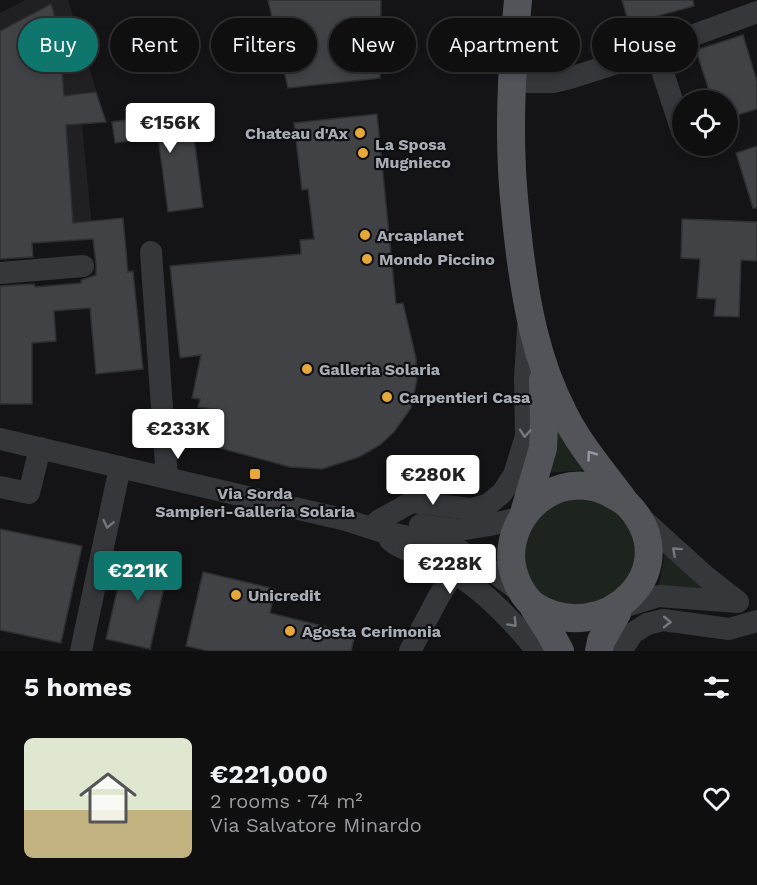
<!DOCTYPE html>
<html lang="en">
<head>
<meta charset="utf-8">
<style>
	body { margin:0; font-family:"Work Sans",sans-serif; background:#1d1d1e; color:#f1f3f6; height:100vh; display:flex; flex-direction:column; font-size:22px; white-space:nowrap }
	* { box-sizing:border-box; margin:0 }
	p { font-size:20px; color:#9b9c9f }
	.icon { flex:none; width:33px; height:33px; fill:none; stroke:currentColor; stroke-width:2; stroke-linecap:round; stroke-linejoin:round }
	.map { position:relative; height:651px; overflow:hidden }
	.panel { display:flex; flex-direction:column; background:#0f0f10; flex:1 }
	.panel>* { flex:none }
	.guide { position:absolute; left:18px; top:18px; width:722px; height:54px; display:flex; gap:12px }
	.buttons { position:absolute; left:672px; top:90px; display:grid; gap:12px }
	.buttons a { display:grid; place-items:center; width:66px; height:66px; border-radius:50%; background:#0f0f10; box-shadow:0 3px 9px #0003,0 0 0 2px #2f2f30; font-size:30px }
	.price { position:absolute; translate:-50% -51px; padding:0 14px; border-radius:6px; background:#fff; color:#222; font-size:20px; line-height:39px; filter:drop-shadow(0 2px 3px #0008) }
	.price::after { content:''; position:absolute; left:50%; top:36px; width:18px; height:14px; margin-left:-9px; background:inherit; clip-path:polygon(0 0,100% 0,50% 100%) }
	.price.active { background:#0f766e; color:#fff }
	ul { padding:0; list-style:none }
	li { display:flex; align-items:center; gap:18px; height:150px; padding:0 24px }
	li+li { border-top:2px solid #2f2f30 }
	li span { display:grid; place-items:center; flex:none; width:168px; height:120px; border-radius:9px; color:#555 }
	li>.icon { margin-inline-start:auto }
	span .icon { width:72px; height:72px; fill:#fffc; stroke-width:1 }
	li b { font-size:26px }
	h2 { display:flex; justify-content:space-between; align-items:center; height:72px; padding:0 24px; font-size:26px }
	.chip { padding:0 21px; border-radius:27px; background:#0f0f10; box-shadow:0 3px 9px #0003,0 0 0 2px #2f2f30; font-size:21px; line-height:54px }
	.chip.active { background:#0f766e; color:#fff }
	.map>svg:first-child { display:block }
	.built { fill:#202023 }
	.green { fill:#1d241d }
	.building { fill:#414246; stroke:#2e2f32; stroke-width:1.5 }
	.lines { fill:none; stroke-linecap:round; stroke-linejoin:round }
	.minor { stroke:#36373b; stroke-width:22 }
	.major { stroke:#52545a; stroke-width:28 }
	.oneway { stroke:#74777e }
	.oneway2 { stroke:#969aa3 }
	.poi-dot { fill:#e7a83b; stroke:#0f0f11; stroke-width:2 }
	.labels { text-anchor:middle; stroke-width:4.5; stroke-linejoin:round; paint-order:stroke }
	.poi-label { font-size:16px; font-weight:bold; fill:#a7acb5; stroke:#0f0f11; text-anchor:start }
</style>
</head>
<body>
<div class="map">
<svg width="757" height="651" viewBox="0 0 757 651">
	<rect width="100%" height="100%" fill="#141416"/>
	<polygon class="built" points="25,0 68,0 106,122 82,124 93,239 32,243 33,255 0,258 0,13"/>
	<g class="green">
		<polygon points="558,416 586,470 546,473"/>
		<polygon points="572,498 592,498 611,506 635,536 634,576 593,611 543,598 531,584 525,567 523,549 528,532 538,517 554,504"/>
		<polygon points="665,553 705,591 659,586"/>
	</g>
	<g class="building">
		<polygon points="268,0 381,0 380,78 288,88"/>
		<polygon points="622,0 693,0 694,6 629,24"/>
		<polygon points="51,4 59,30 64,96 96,92 106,122 66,125 73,223 123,218 128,272 133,271 143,369 96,374 90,308 54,311 56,341 32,343 32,404 0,404 0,286 34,284 35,287 81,283 81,280 96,275 96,264 93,239 32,243 33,257 0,259 0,31"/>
		<polygon points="743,35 757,81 757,109 728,118 728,100 712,100 696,50"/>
		<polygon points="195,111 197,130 193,130 203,207 168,212 158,137 115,143 112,122"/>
		<polygon points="377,114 396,304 403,303 416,358 417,380 411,408 394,432 380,445 359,457 322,469 290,467 212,446 221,410 198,407 200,399 192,398 201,355 180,358 170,266 301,254 300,240 314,239 308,189 302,190 294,123"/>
		<polygon points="757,146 757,208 753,208 736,153"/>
		<polygon points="682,219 757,222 757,261 741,260 739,317 714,316 716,299 697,298 700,259 681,258"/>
		<polygon points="0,529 82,546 61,643 0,630"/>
		<polygon points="125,556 169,565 150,649 106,639"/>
		<polygon points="203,572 275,589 270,613 355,634 351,651 208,651 186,646"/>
	</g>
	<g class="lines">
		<g class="minor">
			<polyline points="655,49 682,131"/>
			<polyline points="512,82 553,82 570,78 620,62 757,12"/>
			<polyline points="151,252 167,478"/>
			<polyline points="0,273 83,266"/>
			<polyline points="0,439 346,520 380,531 453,546 495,573 523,594"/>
			<polyline points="0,487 29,493 40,448"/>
			<polyline points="639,516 705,576 737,601"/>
			<polyline points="378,521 412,502 471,509 489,504 502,493 514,475 526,436 525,378 528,328"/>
			<polyline points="420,525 460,530 490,525 522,517"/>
			<path d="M390,540l5,4c19,10 40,18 58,28 33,20 60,49 84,79"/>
			<polyline points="626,606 659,596 738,602"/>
			<polyline points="81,651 120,467"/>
			<polyline points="410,651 439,596 454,573"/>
			<polyline points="621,651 633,633 647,624 663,620 729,629 757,621"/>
		</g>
		<g class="major">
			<path d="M518,0c-5,56 -9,112 -6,169 1,25 4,51 7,77 7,57 17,114 44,166 16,33 41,61 62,90 67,65 -22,149 -92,103 -13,-12 -21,-30 -22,-48 0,-43 38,-79 82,-70 12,2 22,9 32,15"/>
			<polyline points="524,513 543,448 544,424 543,380"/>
			<polyline points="534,608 549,631 560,651"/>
			<polyline points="599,651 601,641 617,613"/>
		</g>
	</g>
	<defs><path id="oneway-chevron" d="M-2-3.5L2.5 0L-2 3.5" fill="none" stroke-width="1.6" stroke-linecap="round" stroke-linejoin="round" transform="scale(1.5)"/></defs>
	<g class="oneway">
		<use href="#oneway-chevron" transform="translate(525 433) rotate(94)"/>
		<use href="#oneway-chevron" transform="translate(108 524) rotate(102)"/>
		<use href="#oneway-chevron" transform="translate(676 551) rotate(-138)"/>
		<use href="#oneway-chevron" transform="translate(667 622) rotate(1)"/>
		<use href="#oneway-chevron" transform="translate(513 623) rotate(47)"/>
	</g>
	<use class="oneway2" href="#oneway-chevron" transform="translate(591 455) rotate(-126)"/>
	<g class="poi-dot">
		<circle cx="360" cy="133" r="6"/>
		<circle cx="363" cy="153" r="6"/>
		<circle cx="365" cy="235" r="6"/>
		<circle cx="367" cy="259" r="6"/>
		<circle cx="307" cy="369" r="6"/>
		<circle cx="387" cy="397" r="6"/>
		<rect x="249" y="468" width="12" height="12" rx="3"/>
		<circle cx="236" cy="595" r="6"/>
		<circle cx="290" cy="631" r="6"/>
	</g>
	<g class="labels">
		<g class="poi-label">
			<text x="348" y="139" text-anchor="end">Chateau d'Ax</text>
			<text x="375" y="150">La Sposa<tspan x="375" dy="18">Mugnieco</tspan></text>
			<text x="377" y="241">Arcaplanet</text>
			<text x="379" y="265">Mondo Piccino</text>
			<text x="319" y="375">Galleria Solaria</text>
			<text x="399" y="403">Carpentieri Casa</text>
			<text x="255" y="499" text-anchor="middle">Via Sorda<tspan x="255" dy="18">Sampieri-Galleria Solaria</tspan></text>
			<text x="248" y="601">Unicredit</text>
			<text x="302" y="637">Agosta Cerimonia</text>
		</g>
	</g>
</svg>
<div class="buttons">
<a><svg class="icon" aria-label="locate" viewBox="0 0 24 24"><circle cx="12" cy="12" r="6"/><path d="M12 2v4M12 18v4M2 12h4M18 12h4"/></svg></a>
</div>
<b class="price" style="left:170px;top:154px">€156K</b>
<b class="price" style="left:178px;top:460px">€233K</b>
<b class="price" style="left:433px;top:506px">€280K</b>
<b class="price" style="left:450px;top:595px">€228K</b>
<b class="price active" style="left:138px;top:602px">€221K</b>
<div class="guide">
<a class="chip active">Buy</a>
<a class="chip">Rent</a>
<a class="chip">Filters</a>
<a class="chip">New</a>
<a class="chip">Apartment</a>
<a class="chip">House</a>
</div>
</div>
<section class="panel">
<h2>5 homes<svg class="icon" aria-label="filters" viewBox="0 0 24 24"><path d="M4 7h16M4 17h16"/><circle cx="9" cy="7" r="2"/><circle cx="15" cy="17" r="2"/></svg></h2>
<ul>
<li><span style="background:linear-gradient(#dfe7d0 60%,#c2b280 0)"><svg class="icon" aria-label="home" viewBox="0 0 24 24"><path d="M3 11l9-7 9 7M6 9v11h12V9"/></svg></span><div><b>€221,000</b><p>2 rooms · 74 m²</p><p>Via Salvatore Minardo</p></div><svg class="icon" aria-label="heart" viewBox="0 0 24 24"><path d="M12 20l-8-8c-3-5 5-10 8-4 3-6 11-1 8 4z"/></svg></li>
</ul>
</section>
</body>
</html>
